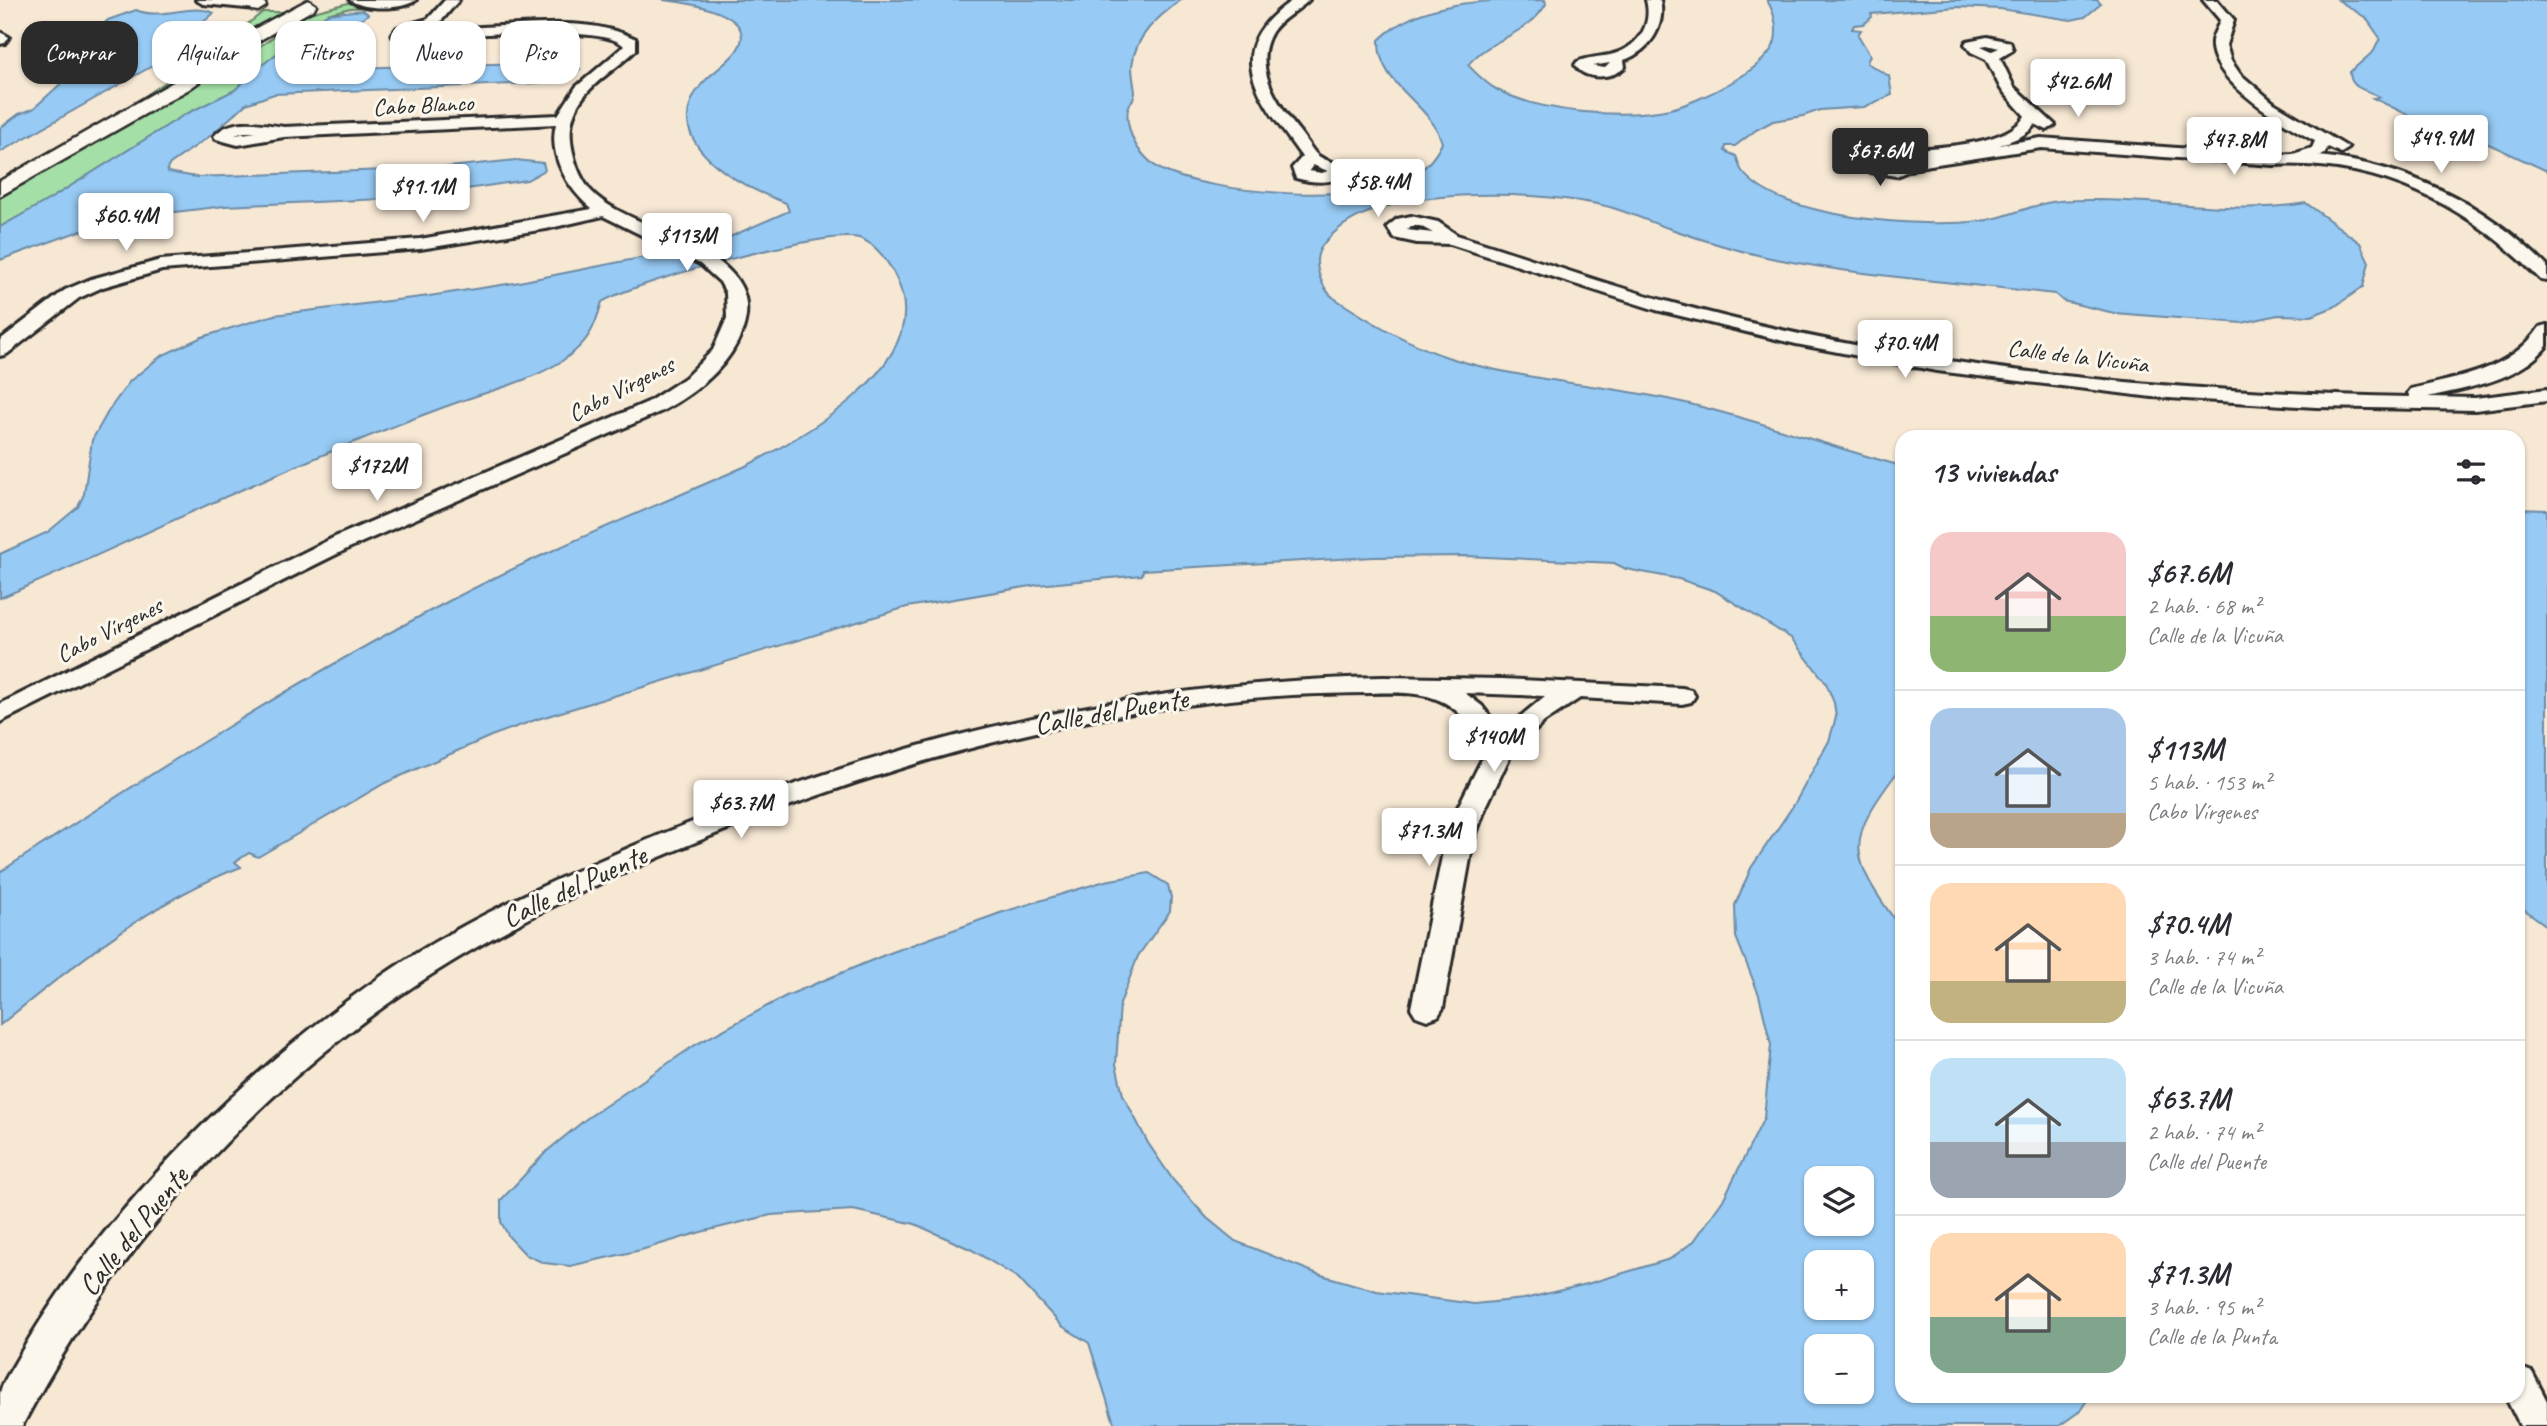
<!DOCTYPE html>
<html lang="es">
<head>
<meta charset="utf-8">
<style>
	body { margin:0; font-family:Caveat,sans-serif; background:#f2f2f3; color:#2b2b33; height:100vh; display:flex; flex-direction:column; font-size:26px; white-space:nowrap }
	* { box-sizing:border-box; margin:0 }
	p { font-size:23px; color:#7c7c81 }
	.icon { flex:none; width:38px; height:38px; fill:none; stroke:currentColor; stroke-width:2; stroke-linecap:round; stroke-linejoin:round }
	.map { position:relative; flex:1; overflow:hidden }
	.sheet { position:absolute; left:1895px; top:430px; width:630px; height:973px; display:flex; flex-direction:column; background:#fff; border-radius:21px; box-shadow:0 2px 5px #0004 }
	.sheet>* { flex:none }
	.hud { position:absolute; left:21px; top:21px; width:665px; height:63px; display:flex; gap:14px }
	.fabs { position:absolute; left:1804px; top:1166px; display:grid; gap:14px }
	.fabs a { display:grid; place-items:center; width:70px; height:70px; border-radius:14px; background:#fff; box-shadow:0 2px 5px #0004; font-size:35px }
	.price { position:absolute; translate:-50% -60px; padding:0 16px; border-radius:7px; background:#fff; color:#222; font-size:23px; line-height:46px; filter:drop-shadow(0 2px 4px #0008) }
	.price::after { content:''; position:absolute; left:50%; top:42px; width:21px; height:16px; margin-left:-10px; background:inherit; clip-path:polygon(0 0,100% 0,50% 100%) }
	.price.active { background:#2b2b2b; color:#fff }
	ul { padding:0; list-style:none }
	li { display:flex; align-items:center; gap:21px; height:175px; padding:0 35px }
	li+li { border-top:2px solid #e1e1e2 }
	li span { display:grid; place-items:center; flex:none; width:196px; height:140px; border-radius:21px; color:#555 }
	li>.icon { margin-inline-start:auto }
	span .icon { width:84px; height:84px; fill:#fffc; stroke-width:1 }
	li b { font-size:30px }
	h2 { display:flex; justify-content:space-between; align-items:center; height:84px; padding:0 35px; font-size:30px }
	.chip { padding:0 24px; border-radius:21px; background:#fff; box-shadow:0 2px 5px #0004; font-size:24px; line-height:63px }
	.chip.active { background:#2b2b2b; color:#fff }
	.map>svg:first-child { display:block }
	.green { fill:#a3dfa6; stroke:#678568; stroke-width:2 }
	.water { fill:#97caf4; stroke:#6c8aa4; stroke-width:2; fill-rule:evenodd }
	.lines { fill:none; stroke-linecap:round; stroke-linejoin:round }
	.minor-casing { stroke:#2b2b2b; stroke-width:6 }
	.tertiary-casing { stroke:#2b2b2b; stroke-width:5 }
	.minor { fill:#fbf7ec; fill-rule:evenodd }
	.tertiary { fill:#fbf7ec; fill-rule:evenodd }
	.labels { text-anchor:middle; stroke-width:6; stroke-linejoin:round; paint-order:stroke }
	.far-street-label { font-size:24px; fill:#2b2b2b; stroke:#fbf7ec }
	.street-label { font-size:30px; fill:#2b2b2b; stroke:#fbf7ec }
</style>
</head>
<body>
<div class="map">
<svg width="2547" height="1426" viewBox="0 0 2547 1426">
	<rect width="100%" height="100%" fill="#f7e8d4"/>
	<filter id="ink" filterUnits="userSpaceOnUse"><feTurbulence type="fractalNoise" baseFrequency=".0143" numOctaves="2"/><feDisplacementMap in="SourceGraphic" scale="14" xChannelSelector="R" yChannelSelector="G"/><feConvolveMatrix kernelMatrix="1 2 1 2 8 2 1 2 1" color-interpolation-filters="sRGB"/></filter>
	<g filter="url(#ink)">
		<g class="green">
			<polygon points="348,3 378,4 374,7 350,8 327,14 256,70 235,90 184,115 50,199 0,227 0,198 265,43 302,15"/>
			<polygon points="263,12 283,12 209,63 0,186 0,180 133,104 222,44"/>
		</g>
		<g class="water">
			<path d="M663,0h518c-23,17 -46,35 -49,66 0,9 2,17 3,26 0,7 -4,9 -6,14 -5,13 3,35 11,45 6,7 12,14 20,18 50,25 194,35 245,11 17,-8 29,-20 37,-37 -10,-40 -65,-57 -63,-103 40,-40 107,-40 166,-40l1,4c-18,32 -57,34 -78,61 9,9 17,18 28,24 44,24 126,30 174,20 27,-6 98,-40 105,-68 3,-15 -1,-29 -8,-41h330l4,4 -16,13 -14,3 -71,-11 -42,-2 -87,7 1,3 -8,7 -10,1 -2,4 9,1 -3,5 12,20 -3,8 22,13 3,19 -28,12 -44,3 -17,6 -30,5 -17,9 -21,16h-9l-1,5 11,5c2,4 3,11 6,15 37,49 181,57 238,50 24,-2 47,-15 72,-19 11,-2 25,-2 37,-2 72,-1 144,15 217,3l54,40 9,19 -6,25 -29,20 -23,9 -33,-1 -36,8 -128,-10 -51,-12 -8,-7c-96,-12 -194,-17 -289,-37 -31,-7 -64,-17 -95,-28 -25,-8 -48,-20 -74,-25 -66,-13 -210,-19 -262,28 -9,8 -18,17 -18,29 0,13 7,30 17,37 36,24 72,45 113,59 75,24 154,27 230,44 76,17 150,45 225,65v300c-58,76 -56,87 0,164v466l187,1 -9,14 -21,15h-944l-26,-83 -27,-17 -44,-48 -46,-28 -57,-26 -62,-14 -82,5 -70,17 -60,18 -71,16 -26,-3 -18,-8 -17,-18 -8,-15v-22l46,-49 39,-32 109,-74 91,-49 101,-42 113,-41 105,-32 44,-8 19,12 3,12 -1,14 -32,45 -18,48 -4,60 7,31 25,48 25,37 34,38 28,23 83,33 59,17 97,13 50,-5 63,-15 83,-25 24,-18 29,-41 41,-82 7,-73 -12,-50 -23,-58 -1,-32 16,-37 44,-65 34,-62 7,-24 -2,-14 -8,-20 -35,-45 -76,-47 -36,-12 -53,-10 -12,-6 -149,-7 -91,1 -231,13 -1,5 -105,10 -130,22 -369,112 -47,17 -106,47 -127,74 -9,-4 -14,9 6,5c-90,34 -167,98 -241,158v-153c146,-95 293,-190 449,-271 96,-51 199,-91 299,-136 58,-30 188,-102 149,-185 -7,-16 -21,-37 -38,-42 -34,-9 -224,44 -257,64 -8,28 -14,41 -40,59 -30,19 -65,28 -98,39 -40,14 -80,30 -119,46 -117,46 -229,103 -345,152v-44l48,-22 30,-25 6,-13 8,-54 17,-30 21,-29 31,-25 41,-19 72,-22 155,-19 85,-13 131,-26 30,-1 34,-10 80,-35 -3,-8c-44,-16 -131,-60 -85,-118 11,-14 35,-26 40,-43 9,-31 -59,-40 -78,-42zM1816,1178h46v45h-46zM1816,1262h46v45h-46zM1816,1346h46v45h-46z"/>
			<path d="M2338,0h209v171l-65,-30 -78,-28 -31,-15 7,-1c-13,-8 -30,-7 -30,-25l24,-21 6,-13 -14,-20z"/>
			<path d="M136,10c25,11 56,-8 78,3l-60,52 -154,87v-24l19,-14 14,-5 33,-30 27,-31 6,-20 9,-8z"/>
			<polygon points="363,10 368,14 323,55 322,63 347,68 563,62 575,64 580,69 568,78 537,83 274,94 246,104 210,136 170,164 167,169 168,172 196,177 439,168 516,160 543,163 545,170 527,180 407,198 225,206 150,215 77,232 0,260 0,227 50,199 184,115 235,90 256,70 327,14"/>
			<polygon points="2518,509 2547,510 2547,926 2518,905"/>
		</g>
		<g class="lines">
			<defs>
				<g id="minor">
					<polygon points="196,0 250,0 263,5 256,9 203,4"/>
					<path d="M350,0h66c-13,10 -53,10 -66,0z"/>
					<path d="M445,0h14l-23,27c62,5 143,-17 200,12v11c-19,19 -44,31 -58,55 -9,17 -9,33 -4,52 3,12 8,23 16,33 39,44 180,56 153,139 -13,37 -47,64 -81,82l-311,136 -351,175v-18l335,-167 313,-135 37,-24 28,-28 14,-32 -1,-25 -6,-11 -20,-18 -97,-48 -57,13 -126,20 -258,21 -59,17 -24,11 -72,56 -7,2v-16l65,-50 26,-11 70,-19 259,-21 172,-30c-24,-20 -44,-53 -36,-85l-272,13 -46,8 -22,-6 -2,-3c18,-20 47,-12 70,-9l274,-12 18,-28 48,-41c-15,-20 -142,-12 -171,-10 -20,2 -38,7 -59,2l-2,-3 5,-7 31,-9zM244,132h12l-21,3z"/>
					<path d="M1293,0h16c-12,12 -28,18 -37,32 -21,35 6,72 27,99 6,7 10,15 16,22 10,10 23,7 32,19 -13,13 -33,11 -51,6l-4,-10 10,-11c-40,-57 -87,-105 -9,-157zM1313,165l15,6 -6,2 -13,-2z"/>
					<path d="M1646,0h14c6,26 -10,51 -36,60l1,7c-12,12 -40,14 -50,-2l2,-3c11,-5 22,-5 33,-7 27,-6 43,-29 36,-55zM1610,63l-5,5 -13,-2z"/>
					<path d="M2203,0h14l17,20 -8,25 5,16 9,13 34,29 75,45 -8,5 -13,-6 -4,7 -5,2c88,9 165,47 228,110v15l-6,-1c-75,-76 -161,-120 -268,-115l-232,-17 -123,19 -22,9 -25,-4 -14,-9 5,-9 6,-2c39,-5 135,0 157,-36l-24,-27 -15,-30 -15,-7 -6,-8 2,-3 20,-4 23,5 3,8 -13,8 14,29 41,38 -8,5 -12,-6c-8,12 -22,16 -36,21l42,-7 232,17 20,-1 19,-6 3,-7c-29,-16 -107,-60 -103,-100 1,-7 6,-14 8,-21zM1987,45l12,3 -7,3 -11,-5zM1914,158l-18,8 -22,-5h2z"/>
					<polygon points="0,32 9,37 5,43 0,44"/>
					<path d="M1411,216l27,6 19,13c71,22 141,47 212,67 241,67 492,90 741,95l-2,-4 3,-4c48,-12 99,-18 129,-62l7,-2v21c-27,34 -79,42 -119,51l47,1 72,-9v12l-72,9 -159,-3 -164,-10 -215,-26 -141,-27 -140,-34 -206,-66 -33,-1 -23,-5 -7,-11 10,-8zM1411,226h9l13,7 -26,-3z"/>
					<path d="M1383,677l119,2 180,9 9,2 4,6 -4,6 -9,2 -102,-6 -36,24 -33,32 -26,55 -12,33 -30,166 -5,8 -11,4 -11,-4 -5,-8 34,-166 12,-33 29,-58c-29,-56 -57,-60 -115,-58 -27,0 -53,1 -79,2 -211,12 -417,72 -611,153 -117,49 -230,105 -330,183 -138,106 -248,242 -329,395h-22c0,-10 0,-23 0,-33 2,-10 10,-21 15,-30 30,-53 66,-104 106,-150 78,-91 165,-171 265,-240 78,-53 166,-92 252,-129 241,-101 483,-162 745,-167zM1465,693l80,3 -43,36 -20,-26z"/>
					<polygon points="2518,1367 2532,1372 2547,1401 2547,1426 2520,1426 2505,1396 2518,1396"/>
				</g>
				<g id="tertiary">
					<polygon points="247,0 263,0 266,6 258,11 252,10"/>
					<polygon points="308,0 316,5 314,9 255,43 189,89 0,196 0,181 175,81 243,35"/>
				</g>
			</defs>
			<use href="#minor" class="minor-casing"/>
			<use href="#tertiary" class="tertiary-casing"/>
			<use href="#minor" class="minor"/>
			<use href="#tertiary" class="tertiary"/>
		</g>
	</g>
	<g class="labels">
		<g class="far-street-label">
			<text transform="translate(423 105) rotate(-3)" y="8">Cabo Blanco</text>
			<text transform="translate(2078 356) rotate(7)" y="8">Calle de la Vicuña</text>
			<text transform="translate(621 389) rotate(-27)" y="8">Cabo Vírgenes</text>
			<text transform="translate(109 630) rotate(-27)" y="8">Cabo Vírgenes</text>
		</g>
		<g class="street-label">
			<text transform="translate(1111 711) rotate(-10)" y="10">Calle del Puente</text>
			<text transform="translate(574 886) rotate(-25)" y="10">Calle del Puente</text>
			<text transform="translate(133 1231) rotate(-51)" y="10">Calle del Puente</text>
		</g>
	</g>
</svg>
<div class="fabs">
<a><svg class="icon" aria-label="layers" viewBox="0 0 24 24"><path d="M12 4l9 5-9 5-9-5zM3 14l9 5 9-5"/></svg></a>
<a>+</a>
<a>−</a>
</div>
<b class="price" style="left:2078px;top:119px">$42.6M</b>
<b class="price" style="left:2441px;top:175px">$49.9M</b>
<b class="price" style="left:2234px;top:177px">$47.8M</b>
<b class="price active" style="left:1880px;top:188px">$67.6M</b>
<b class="price" style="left:1378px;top:219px">$58.4M</b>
<b class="price" style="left:423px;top:224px">$91.1M</b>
<b class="price" style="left:126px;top:253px">$60.4M</b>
<b class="price" style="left:687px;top:273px">$113M</b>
<b class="price" style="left:1905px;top:380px">$70.4M</b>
<b class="price" style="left:377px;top:503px">$172M</b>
<b class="price" style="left:1494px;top:774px">$140M</b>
<b class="price" style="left:741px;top:840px">$63.7M</b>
<b class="price" style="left:1429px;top:868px">$71.3M</b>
<div class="hud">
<a class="chip active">Comprar</a>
<a class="chip">Alquilar</a>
<a class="chip">Filtros</a>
<a class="chip">Nuevo</a>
<a class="chip">Piso</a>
</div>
<section class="sheet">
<h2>13 viviendas<svg class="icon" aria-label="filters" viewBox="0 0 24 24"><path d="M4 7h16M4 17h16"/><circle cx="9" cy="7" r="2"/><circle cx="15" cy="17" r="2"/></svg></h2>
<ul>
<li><span style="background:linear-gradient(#f6c9c9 60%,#8fb573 0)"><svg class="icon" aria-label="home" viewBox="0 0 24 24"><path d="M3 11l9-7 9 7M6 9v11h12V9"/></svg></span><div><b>$67.6M</b><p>2 hab. · 68 m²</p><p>Calle de la Vicuña</p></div></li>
<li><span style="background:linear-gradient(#a9c7e8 75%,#b9a48a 0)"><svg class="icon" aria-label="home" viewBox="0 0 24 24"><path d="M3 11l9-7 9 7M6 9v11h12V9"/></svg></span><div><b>$113M</b><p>5 hab. · 153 m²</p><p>Cabo Vírgenes</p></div></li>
<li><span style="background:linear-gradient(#ffd9b3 70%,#c2b280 0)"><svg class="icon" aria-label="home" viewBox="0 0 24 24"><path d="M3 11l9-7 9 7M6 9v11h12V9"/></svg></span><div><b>$70.4M</b><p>3 hab. · 74 m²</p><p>Calle de la Vicuña</p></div></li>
<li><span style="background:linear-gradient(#bfe0f5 60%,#9aa5b1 0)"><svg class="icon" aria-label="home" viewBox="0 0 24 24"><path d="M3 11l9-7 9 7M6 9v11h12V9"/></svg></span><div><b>$63.7M</b><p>2 hab. · 74 m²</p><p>Calle del Puente</p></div></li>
<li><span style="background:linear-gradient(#ffd9b3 60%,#7fa58c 0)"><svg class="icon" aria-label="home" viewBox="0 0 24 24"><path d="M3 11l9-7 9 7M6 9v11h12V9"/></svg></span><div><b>$71.3M</b><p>3 hab. · 95 m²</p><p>Calle de la Punta</p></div></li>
</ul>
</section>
</div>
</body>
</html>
